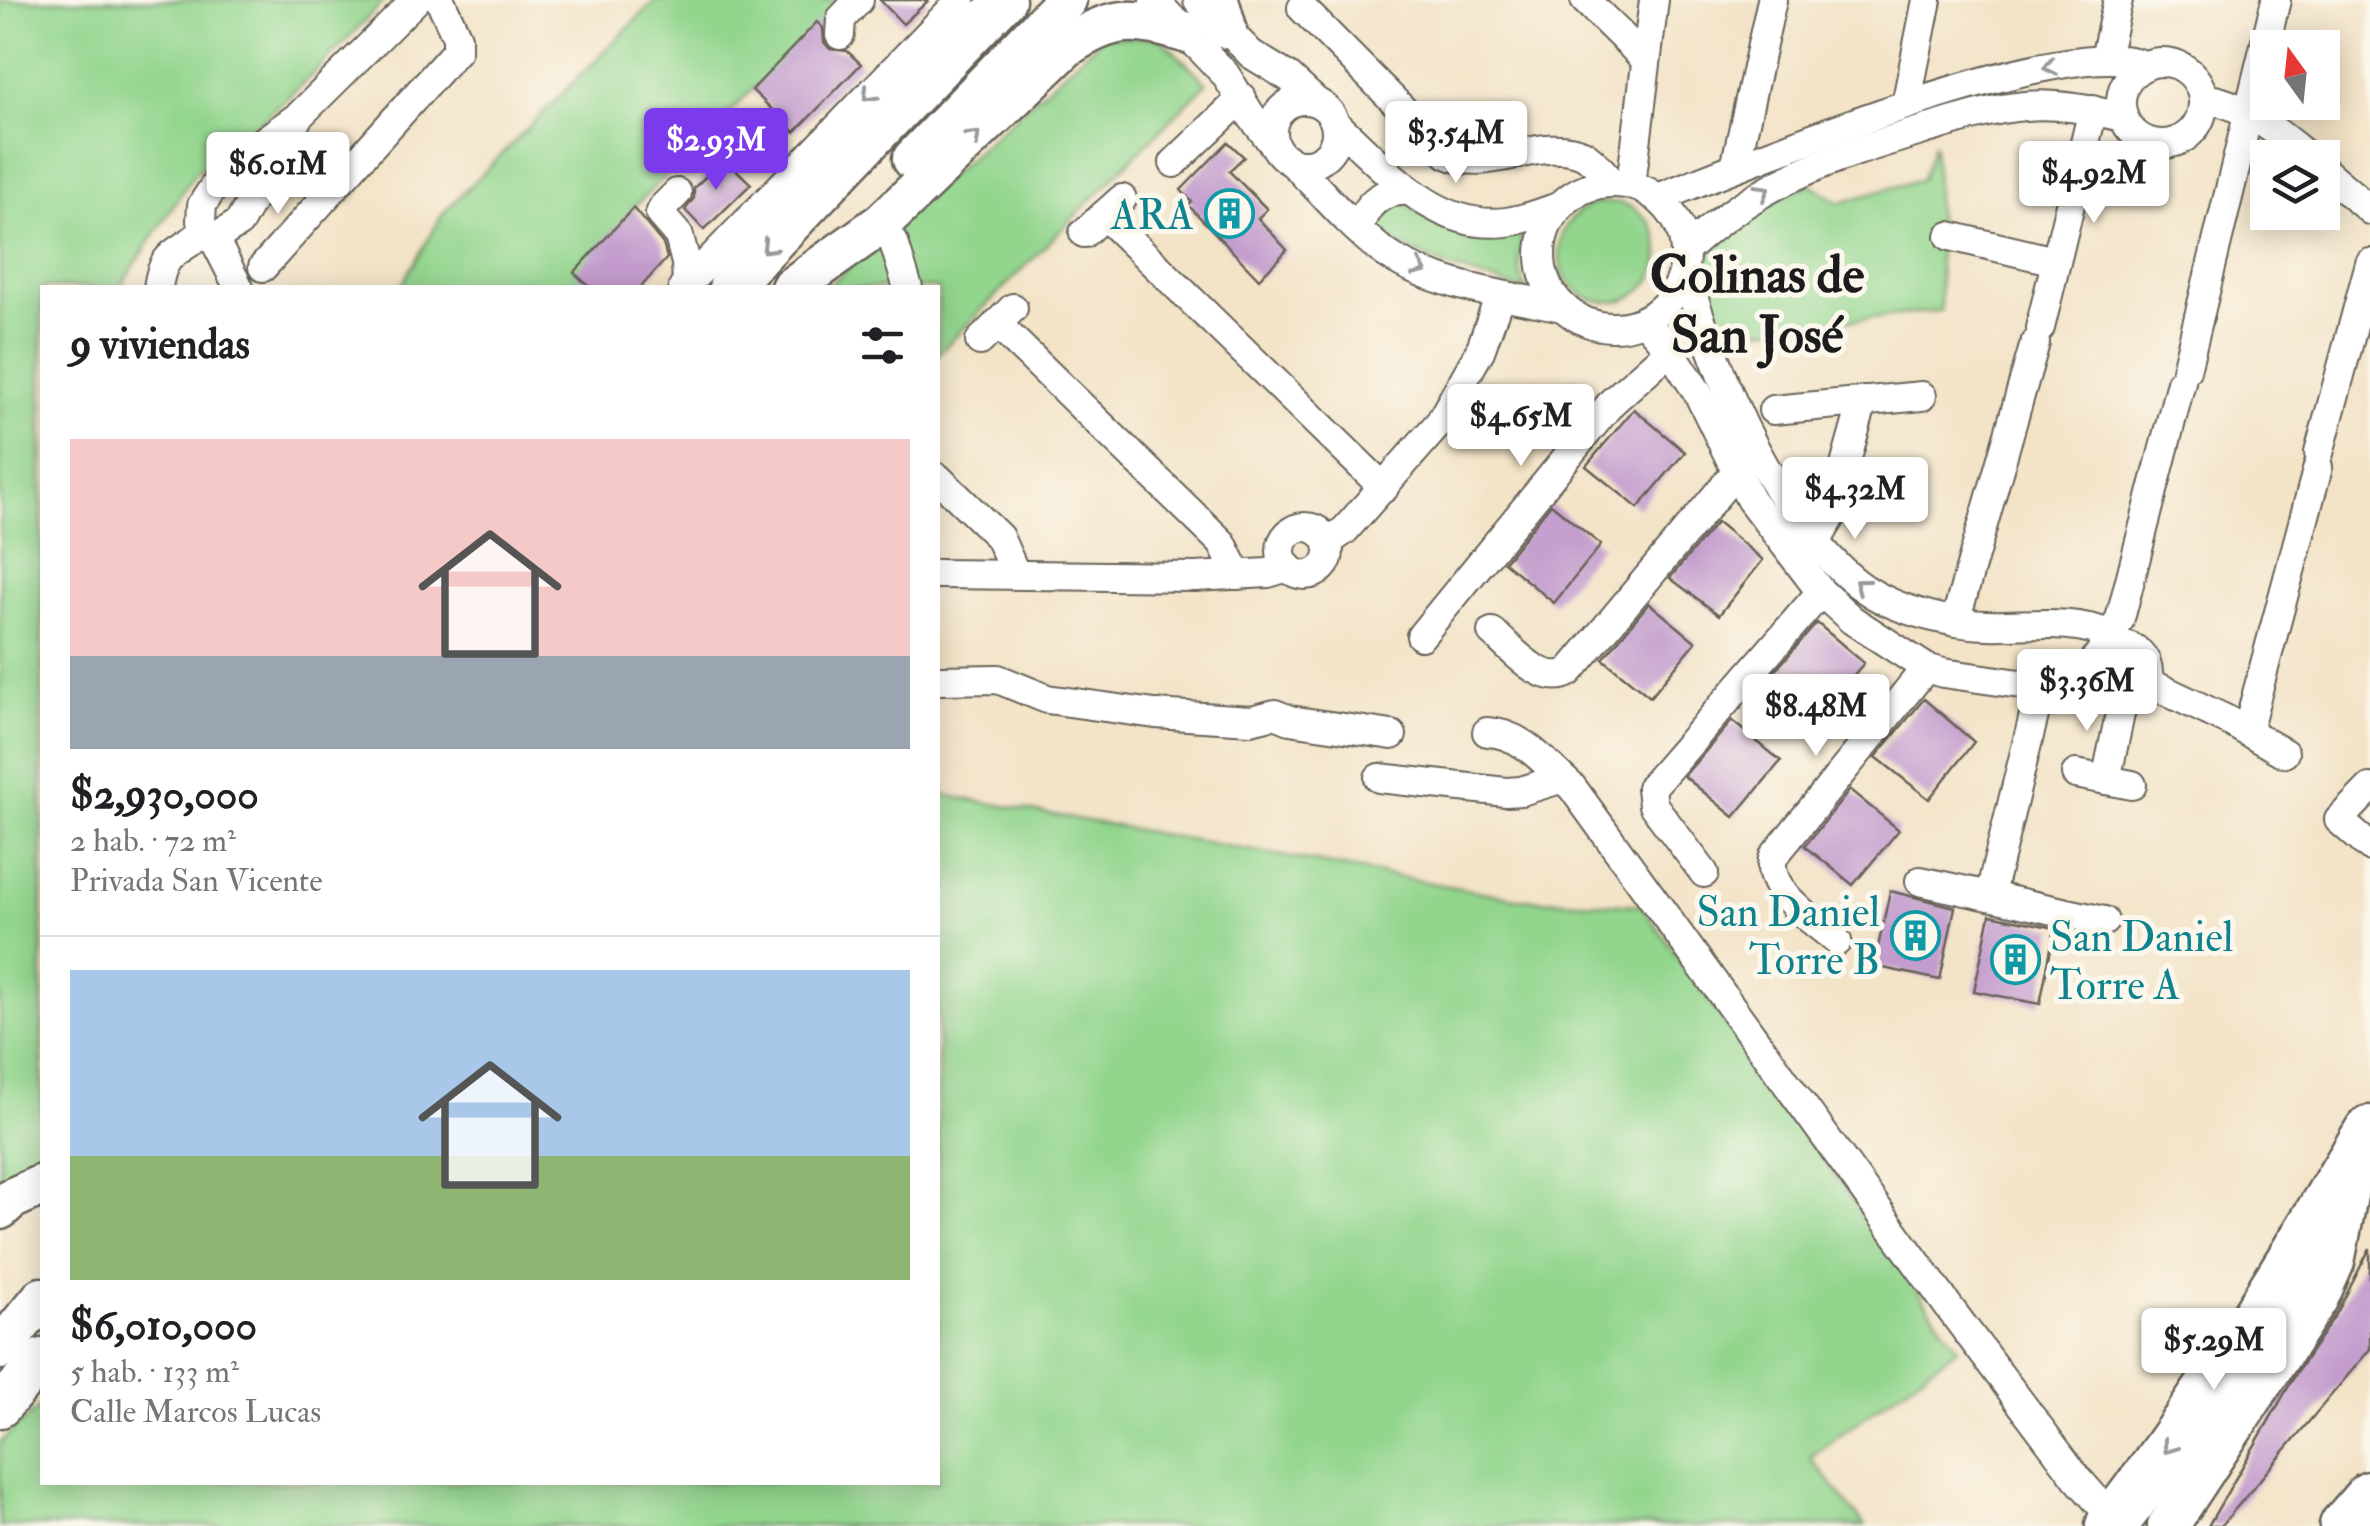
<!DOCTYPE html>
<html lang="es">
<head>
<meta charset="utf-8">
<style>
	body { margin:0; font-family:"IM FELL Double Pica",serif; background:#f2f2f2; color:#202124; height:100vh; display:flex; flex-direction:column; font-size:38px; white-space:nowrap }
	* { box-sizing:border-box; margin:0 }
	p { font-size:32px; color:#757577 }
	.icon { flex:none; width:55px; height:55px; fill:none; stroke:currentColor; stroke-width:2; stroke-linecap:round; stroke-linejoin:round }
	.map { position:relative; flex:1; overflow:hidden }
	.drawer { position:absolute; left:40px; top:285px; width:900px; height:1200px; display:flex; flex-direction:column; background:#fff; border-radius:0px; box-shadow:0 5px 25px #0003 }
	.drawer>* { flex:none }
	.needle { width:65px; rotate:345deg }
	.tools { position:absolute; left:2250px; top:30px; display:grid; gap:20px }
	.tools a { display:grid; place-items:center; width:90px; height:90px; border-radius:0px; background:#fff; box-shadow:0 5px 25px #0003; font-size:50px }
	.price { position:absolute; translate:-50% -85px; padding:0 22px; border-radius:10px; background:#fff; color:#222; font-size:32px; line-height:65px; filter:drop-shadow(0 2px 5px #0008) }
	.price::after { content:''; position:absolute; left:50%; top:60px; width:30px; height:22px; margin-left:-15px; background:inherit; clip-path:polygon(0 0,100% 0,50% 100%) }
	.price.current { background:#7c3aed; color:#fff }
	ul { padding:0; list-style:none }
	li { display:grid; align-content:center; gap:20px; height:530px; padding:0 30px }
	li+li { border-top:2px solid #e0e0e0 }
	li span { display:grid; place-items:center; height:310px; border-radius:0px; color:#555 }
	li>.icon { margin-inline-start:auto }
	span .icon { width:180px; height:180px; fill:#fffc; stroke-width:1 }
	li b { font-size:42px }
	h2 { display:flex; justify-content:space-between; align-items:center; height:120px; padding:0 30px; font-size:42px }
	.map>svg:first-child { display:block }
	.green { fill:#92d58d; stroke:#577854; stroke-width:2.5 }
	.building { fill:#c39ccd }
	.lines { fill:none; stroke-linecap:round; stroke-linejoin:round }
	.street-casing { stroke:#676258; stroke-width:32 }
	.secondary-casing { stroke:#676258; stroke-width:45 }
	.highway-casing { stroke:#676258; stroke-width:55 }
	.street { stroke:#fff; stroke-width:28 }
	.secondary { stroke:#fff; stroke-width:40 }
	.highway { stroke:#fff; stroke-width:50 }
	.oneway { stroke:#999 }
	.labels { text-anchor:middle; stroke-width:10; stroke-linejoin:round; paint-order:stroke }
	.culture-label { font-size:42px; fill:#0d838f; stroke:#fbf7ec; text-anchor:end }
	.district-label { font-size:52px; font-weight:bold; fill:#1c1c1c; stroke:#fbf7ec }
</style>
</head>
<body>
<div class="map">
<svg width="2370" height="1526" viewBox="0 0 2370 1526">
	<rect width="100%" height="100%" fill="#fbf7ec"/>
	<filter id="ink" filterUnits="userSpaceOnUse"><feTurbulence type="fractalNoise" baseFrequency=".01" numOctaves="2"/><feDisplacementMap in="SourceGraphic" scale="20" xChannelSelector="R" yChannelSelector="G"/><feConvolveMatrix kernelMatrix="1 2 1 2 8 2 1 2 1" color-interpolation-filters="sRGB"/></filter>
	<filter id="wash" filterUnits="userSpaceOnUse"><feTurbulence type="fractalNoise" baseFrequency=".0048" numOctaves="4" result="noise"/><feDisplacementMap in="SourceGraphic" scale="40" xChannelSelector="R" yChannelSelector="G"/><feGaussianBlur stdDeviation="2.25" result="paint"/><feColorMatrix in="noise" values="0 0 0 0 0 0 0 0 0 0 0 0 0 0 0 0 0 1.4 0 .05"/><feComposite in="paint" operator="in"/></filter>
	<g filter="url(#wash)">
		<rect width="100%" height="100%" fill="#f3e3c7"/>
		<g class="green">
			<polygon points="0,0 385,0 317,70 263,120 194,174 120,287 42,288 42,1164 11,1175 0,1183"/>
			<polygon points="656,0 851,0 752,90 633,208 591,287 400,288 444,212"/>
			<polygon points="1104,36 1160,38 1207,83 938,354 938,288 826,288"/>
			<polygon points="1934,143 1941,311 1714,334 1694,274 1698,249 1744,213 1811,184 1839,203 1922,179"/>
			<path d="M1403,202c42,31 70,27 120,25l-4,40 7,24 -76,-23 -70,-31 -8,-9 -1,-17z"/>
			<circle cx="1609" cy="252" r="50"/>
			<polygon points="938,794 1521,899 1641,905 1958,1348 1810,1457 1865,1526 0,1526 0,1442 42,1405 42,1482 938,1482"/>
		</g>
		<g id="blocks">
			<g class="building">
				<polygon points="880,0 929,0 903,24"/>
				<polygon points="817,22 823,28 824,42 830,49 847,51 861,64 795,132 752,90"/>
				<polygon points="1228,142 1244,157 1229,171 1267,209 1258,218 1287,250 1259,279 1188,205 1192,202 1181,190"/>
				<polygon points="724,158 751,184 704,230 685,210 694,198 694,188"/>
				<polygon points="633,208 663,244 667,258 640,288 591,288 574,273"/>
				<polygon points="1634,409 1685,452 1638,508 1586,466"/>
				<polygon points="1551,504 1601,545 1554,603 1504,562"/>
				<polygon points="1717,522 1763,560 1719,615 1670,578"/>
				<polygon points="1649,603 1696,642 1650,697 1603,659"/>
				<polygon points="1817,623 1864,663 1816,719 1768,679"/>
				<polygon points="1924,699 1974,742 1929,799 1876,757"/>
				<polygon points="1732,721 1781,761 1734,817 1684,776"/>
				<polygon points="1850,790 1899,830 1853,885 1805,846"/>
				<polygon points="1890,891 1955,907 1940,980 1874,966"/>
				<polygon points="1990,915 2055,928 2040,1004 1974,991"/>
				<polygon points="2370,1248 2370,1349 2221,1526 2208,1526 2297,1372 2338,1311"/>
			</g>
		</g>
	</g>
	<g filter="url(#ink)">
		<use href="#blocks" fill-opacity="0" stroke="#676258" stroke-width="2.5"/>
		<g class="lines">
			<defs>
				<g id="street">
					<polyline points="1154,0 1225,74 1252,117 1275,146"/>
					<polyline points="1198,0 1251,54 1290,78 1315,101"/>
					<polyline points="1585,0 1646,60"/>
					<path d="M1302,8l145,146c41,20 94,-19 136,0 11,6 20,19 29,28"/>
					<polyline points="840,35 841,19 859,0"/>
					<polyline points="2105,58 2118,0"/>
					<circle cx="2162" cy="103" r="41"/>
					<path d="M2203,98c41,5 74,34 106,60"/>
					<circle cx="1304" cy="132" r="32"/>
					<polyline points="1906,105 1927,0"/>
					<polyline points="299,116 239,223 220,235 205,235 201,221 202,205 226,168 299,116 416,0"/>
					<path d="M1337,125c48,43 98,106 169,97 18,-2 35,-9 52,-15"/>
					<path d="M1292,162c29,29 56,62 88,87 45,35 127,47 183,58"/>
					<polyline points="1174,163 1242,98"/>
					<polyline points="1735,167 1772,0"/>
					<polyline points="2322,169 2370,210"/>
					<circle cx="1613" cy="255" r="72"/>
					<polyline points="1631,184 1654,0"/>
					<polyline points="677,193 663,207 660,214 679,236 686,263 687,284"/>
					<path d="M1658,198c82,-33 417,-171 487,-132"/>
					<polyline points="1104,215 1384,488"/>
					<polyline points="882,223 894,243 908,288"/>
					<path d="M1359,229c6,-26 24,-40 51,-38"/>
					<polyline points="1084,233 1122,199"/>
					<polyline points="1950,236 2055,261"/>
					<polyline points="213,237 239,288"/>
					<path d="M1686,250c73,-68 141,-91 235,-119 34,-10 68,-22 104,-25 33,-3 66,4 98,11"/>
					<polyline points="263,267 457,50 457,37 440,0"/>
					<path d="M1684,270c32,95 58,173 119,255 19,26 42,53 70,69 24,14 53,22 79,27 54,12 107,-8 159,14l6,10"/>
					<path d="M158,288c5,-39 20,-33 45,-56"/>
					<polyline points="683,288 961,0"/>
					<polyline points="1644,320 1670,350 1698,393 1750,499 1821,592 1852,620 1926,668 1943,673 2041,687 2096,687"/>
					<polyline points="997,324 1222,543 1238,575"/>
					<polyline points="2040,328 2093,110"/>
					<polyline points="980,341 1013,308"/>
					<polyline points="2186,370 2276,0"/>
					<polyline points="1773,410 1922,396"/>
					<polyline points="2319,453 2370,263"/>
					<polyline points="938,478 999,537 1016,575"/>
					<circle cx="1305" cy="551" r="24"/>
					<polyline points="1328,542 1345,530 1440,422 1480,351 1500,295"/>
					<polyline points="1816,542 1830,519 1863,401"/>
					<polyline points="938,574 1195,577 1268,573 1288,567"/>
					<polyline points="1955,622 2035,343"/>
					<path d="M1492,632c20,17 50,55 77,40l166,-199"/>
					<polyline points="2111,635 2120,619 2181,382"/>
					<polyline points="1421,636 1612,402 1670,350"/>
					<circle cx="2120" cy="673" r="28"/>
					<polyline points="938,680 998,679 1047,699 1155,714 1251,720 1275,714 1290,720 1392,735"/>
					<polyline points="2147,682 2227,720 2284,753"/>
					<polyline points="2247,731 2318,467"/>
					<path d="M1487,732c36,1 59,33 85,55l376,519 129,172 38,43"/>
					<polyline points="2076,774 2132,785"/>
					<polyline points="1379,778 1506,792 1521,791 1560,779"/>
					<polyline points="2106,780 2123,700"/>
					<polyline points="2370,788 2339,820 2370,847"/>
					<polyline points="1704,873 1653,805 1651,788 1821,592"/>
					<polyline points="1920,881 2104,921"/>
					<polyline points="1990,894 2041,687"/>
					<path d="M1837,941c-22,-20 -76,-53 -63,-85l152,-188"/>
				</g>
				<g id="secondary">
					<polyline points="1218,0 1226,28"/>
					<polyline points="913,159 1066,0"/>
					<polyline points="729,288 1005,0"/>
					<path d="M791,288l91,-65 184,-176c47,-32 69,-30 122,-14"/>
					<polyline points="0,1209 11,1199 42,1185"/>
					<polyline points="0,1349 42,1298"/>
					<polyline points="0,1407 42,1359"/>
					<polyline points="2168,1526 2318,1298 2334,1262 2351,1175"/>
				</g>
				<g id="highway">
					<path d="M2111,1526c97,-125 178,-259 259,-395"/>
					<polyline points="2345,1526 2370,1497"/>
				</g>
			</defs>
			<use href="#street" class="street-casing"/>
			<use href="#secondary" class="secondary-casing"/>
			<use href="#highway" class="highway-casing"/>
			<use href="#street" class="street"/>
			<use href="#secondary" class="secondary"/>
			<use href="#highway" class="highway"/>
		</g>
		<defs><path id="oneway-chevron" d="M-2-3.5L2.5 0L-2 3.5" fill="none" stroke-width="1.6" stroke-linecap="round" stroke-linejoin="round" transform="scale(2.5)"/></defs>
		<g class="oneway">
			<use href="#oneway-chevron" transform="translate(2050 67) rotate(167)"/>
			<use href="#oneway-chevron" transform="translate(869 95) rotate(134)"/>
			<use href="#oneway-chevron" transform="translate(974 137) rotate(-44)"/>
			<use href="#oneway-chevron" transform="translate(1763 191) rotate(-30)"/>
			<use href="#oneway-chevron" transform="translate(768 247) rotate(134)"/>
			<use href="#oneway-chevron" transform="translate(1420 269) rotate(23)"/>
			<use href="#oneway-chevron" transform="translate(1861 585) rotate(-143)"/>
			<use href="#oneway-chevron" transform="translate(2169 1447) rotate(126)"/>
		</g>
	</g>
	<defs>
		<symbol id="building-ring" viewBox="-11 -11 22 22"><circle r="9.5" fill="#fbf7ec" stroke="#0f9aa8" stroke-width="1.5"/><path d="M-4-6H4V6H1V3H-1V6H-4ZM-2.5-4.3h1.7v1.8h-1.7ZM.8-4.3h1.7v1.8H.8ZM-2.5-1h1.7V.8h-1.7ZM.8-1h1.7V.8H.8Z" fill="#0f9aa8"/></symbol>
	</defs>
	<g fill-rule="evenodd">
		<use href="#building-ring" x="1202" y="186" width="55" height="55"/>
		<use href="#building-ring" x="1888" y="908" width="55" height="55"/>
		<use href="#building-ring" x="1988" y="932" width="55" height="55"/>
	</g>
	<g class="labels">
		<g class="culture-label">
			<text x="1194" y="229">ARA</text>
			<text x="1880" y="926">San Daniel<tspan x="1880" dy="48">Torre B</tspan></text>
			<text x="2050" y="951" text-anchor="start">San Daniel<tspan x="2050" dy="48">Torre A</tspan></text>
		</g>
		<g class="district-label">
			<text x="1757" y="292">Colinas de<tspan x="1757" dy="60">San José</tspan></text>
		</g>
	</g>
</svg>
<div class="tools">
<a><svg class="needle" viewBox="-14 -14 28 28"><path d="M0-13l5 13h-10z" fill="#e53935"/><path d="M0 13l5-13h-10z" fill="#757577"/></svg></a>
<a><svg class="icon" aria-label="layers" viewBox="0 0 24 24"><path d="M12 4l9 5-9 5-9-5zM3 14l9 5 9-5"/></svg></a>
</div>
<b class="price" style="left:1456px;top:186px">$3.54M</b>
<b class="price current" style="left:716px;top:193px">$2.93M</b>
<b class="price" style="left:278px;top:217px">$6.01M</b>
<b class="price" style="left:2094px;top:226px">$4.92M</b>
<b class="price" style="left:1521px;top:469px">$4.65M</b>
<b class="price" style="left:1855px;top:542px">$4.32M</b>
<b class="price" style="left:2087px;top:734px">$3.36M</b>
<b class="price" style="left:1816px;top:759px">$8.48M</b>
<b class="price" style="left:2214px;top:1393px">$5.29M</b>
<section class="drawer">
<h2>9 viviendas<svg class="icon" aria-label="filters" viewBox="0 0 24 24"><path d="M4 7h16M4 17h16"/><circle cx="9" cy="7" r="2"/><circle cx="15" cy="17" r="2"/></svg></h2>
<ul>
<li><span style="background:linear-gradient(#f6c9c9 70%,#9aa5b1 0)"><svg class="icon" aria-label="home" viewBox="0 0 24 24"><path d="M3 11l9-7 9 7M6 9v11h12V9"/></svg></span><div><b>$2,930,000</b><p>2 hab. · 72 m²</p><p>Privada San Vicente</p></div></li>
<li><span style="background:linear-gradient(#a9c7e8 60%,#8fb573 0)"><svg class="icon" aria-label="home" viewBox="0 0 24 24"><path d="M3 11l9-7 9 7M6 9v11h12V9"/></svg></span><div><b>$6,010,000</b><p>5 hab. · 133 m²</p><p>Calle Marcos Lucas</p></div></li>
</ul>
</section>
</div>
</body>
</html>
